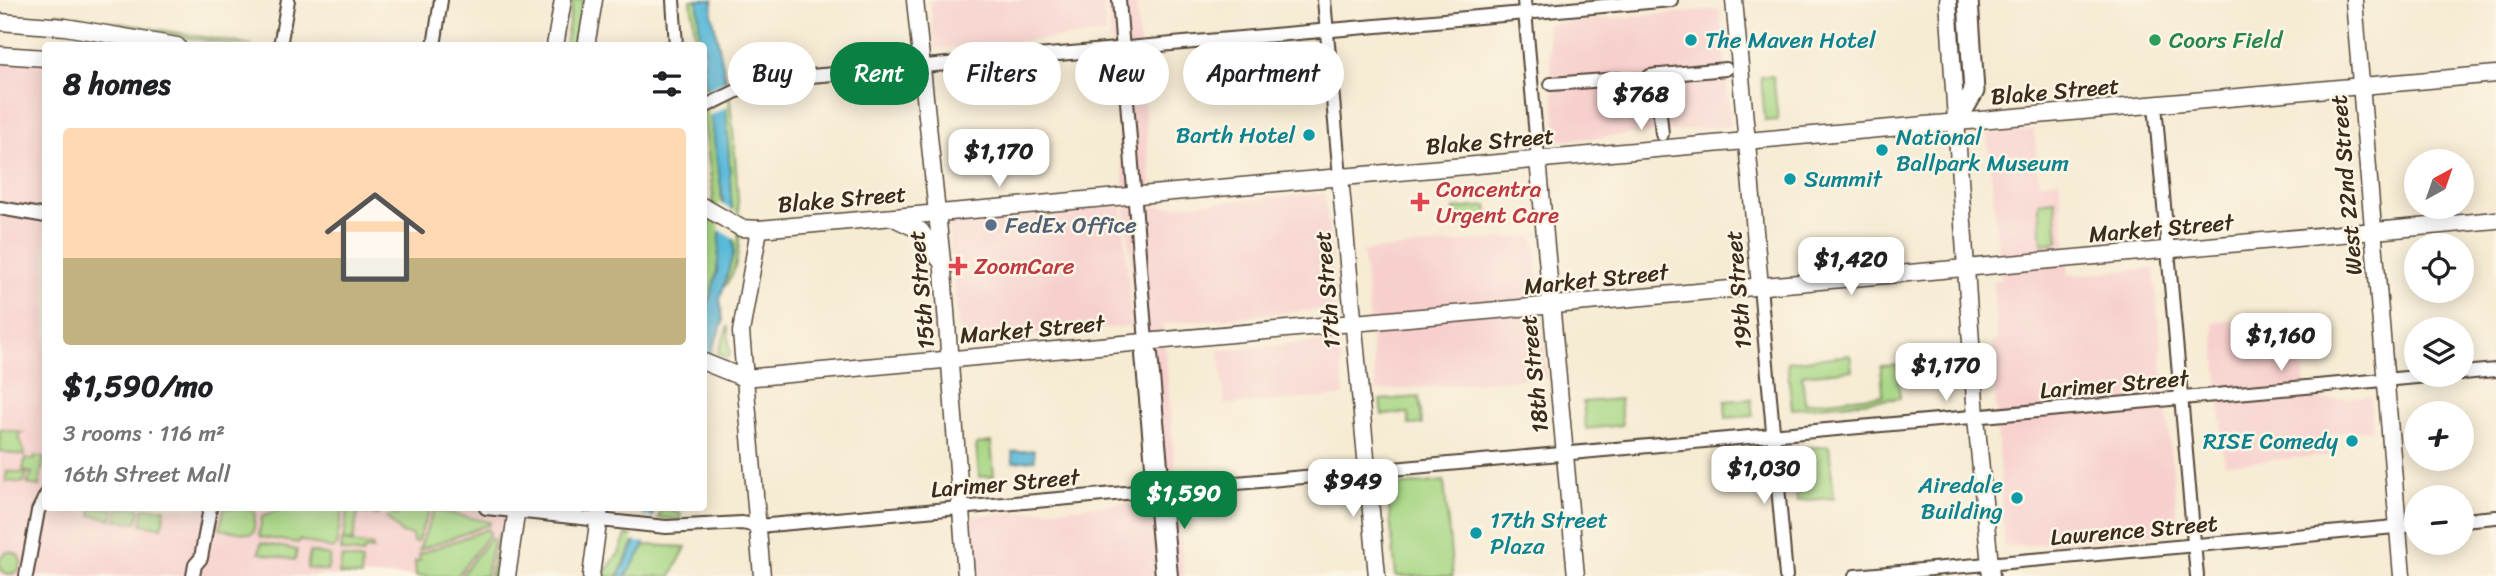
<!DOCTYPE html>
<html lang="en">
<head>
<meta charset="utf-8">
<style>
	body { margin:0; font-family:Sriracha,sans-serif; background:#f2f2f2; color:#202124; height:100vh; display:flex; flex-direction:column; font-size:26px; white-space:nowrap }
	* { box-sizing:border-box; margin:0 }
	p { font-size:23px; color:#757577 }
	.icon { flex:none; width:38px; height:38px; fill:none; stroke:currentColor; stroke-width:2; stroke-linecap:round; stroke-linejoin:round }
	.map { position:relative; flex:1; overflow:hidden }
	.sheet { position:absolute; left:42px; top:42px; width:665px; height:469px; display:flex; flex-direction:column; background:#fff; border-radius:7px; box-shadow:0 4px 18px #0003 }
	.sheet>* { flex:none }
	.top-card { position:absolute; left:728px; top:42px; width:665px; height:63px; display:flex; gap:14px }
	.needle { width:46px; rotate:40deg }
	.controls { position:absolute; left:2404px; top:149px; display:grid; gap:14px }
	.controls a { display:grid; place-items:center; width:70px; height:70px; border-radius:50%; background:#fff; box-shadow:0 4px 18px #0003; font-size:35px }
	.price { position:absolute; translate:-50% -60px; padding:0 16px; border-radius:14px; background:#fff; color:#222; font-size:23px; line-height:46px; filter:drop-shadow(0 2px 4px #0008) }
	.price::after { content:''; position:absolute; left:50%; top:42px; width:21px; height:16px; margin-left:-10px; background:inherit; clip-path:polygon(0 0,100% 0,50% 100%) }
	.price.active { background:#0b8043; color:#fff }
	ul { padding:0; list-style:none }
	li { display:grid; align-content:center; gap:14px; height:371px; padding:0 21px }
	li+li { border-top:2px solid #e0e0e0 }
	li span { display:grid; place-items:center; height:217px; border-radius:7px; color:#555 }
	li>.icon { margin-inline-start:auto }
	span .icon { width:126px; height:126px; fill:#fffc; stroke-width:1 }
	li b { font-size:30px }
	h2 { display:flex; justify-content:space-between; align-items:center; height:84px; padding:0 21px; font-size:30px }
	.chip { padding:0 24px; border-radius:32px; background:#fff; box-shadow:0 4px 18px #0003; font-size:24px; line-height:63px }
	.chip.active { background:#0b8043; color:#fff }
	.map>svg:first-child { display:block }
	.built { fill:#f7d0cd }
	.green { fill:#a8d785; stroke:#728052; stroke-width:2 }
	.water { fill:#5abad9; stroke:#4a727c; stroke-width:2 }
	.pier { fill:#f6ebd3 }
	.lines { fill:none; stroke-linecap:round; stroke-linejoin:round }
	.minor-tunnel { stroke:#d1c4af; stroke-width:12; stroke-dasharray:12 6; stroke-linecap:butt }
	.minor-casing { stroke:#574739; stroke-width:16 }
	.major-casing { stroke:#574739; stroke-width:19 }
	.highway-casing { stroke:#574739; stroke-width:23 }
	.minor { stroke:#fff; stroke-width:12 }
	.major { stroke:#fff; stroke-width:16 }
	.highway { stroke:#fff; stroke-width:19 }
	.culture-dot { fill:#0f9aa8; stroke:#fcf5e5; stroke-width:2.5 }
	.leisure-dot { fill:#2e9e5b; stroke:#fcf5e5; stroke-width:2.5 }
	.health-dot { fill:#e0444e; stroke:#fcf5e5; stroke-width:2.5 }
	.service-dot { fill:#5c6f8a; stroke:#fcf5e5; stroke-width:2.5 }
	.labels { text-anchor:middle; stroke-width:5; stroke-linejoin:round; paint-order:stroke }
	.culture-label { font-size:23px; fill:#0d838f; stroke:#fcf5e5; text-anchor:start }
	.leisure-label { font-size:23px; fill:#27864d; stroke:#fcf5e5; text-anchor:start }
	.street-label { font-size:23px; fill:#3b2a1e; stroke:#fcf5e5 }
	.health-label { font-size:23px; fill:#be3a42; stroke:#fcf5e5; text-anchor:start }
	.service-label { font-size:23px; fill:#4e5e75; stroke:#fcf5e5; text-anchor:start }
</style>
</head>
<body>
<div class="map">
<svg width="2496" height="576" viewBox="0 0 2496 576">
	<rect width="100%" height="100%" fill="#fcf5e5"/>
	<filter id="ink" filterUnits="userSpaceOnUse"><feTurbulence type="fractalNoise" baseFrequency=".0143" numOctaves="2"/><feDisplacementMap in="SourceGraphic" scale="14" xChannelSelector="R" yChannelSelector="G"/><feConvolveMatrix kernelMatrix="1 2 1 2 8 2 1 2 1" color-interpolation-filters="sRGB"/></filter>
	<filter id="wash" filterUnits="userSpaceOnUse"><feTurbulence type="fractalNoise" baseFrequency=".00686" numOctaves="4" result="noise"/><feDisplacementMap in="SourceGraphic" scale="28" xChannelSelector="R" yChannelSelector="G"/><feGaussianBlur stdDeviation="1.57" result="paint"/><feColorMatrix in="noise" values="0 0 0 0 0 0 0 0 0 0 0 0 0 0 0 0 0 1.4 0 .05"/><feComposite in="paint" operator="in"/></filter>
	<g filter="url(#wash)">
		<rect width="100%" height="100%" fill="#f6ebd3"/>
		<g class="built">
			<polygon points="930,0 1103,0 1106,34 934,49"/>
			<polygon points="1107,0 1136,0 1153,207 1325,193 1336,308 1163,324 1184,576 976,576 971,516 1152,501"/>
			<polygon points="1720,9 1731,126 1557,141 1547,24"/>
			<polygon points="0,59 45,62 46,508 506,508 494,576 0,576"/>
			<polygon points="2034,130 2039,182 2059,180 2069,275 2154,268 2178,532 2004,547 1992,342 1997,341 1993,281 2001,279 1987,134"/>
			<polygon points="1122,206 1132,326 960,342 947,222"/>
			<polygon points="1534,236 1547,377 1376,391 1363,251"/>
			<polygon points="2298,315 2306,401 2370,396 2373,429 2330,433 2331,455 2225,464 2213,322"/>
			<polygon points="1339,340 1344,396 1225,405 1219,350"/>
		</g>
		<g class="green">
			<polygon points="573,0 583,0 575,45 565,45"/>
			<polygon points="691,0 698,0 700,45 696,45"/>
			<polygon points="57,13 253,45 233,45 58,17"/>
			<path d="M724,70c8,16 16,148 15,172 -1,15 -5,35 -15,45l10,-36z"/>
			<path d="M704,71c15,82 31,166 0,246v-45l9,-77 -9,-74z"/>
			<polygon points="1773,76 1778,120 1765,121 1761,77"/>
			<polygon points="2055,200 2058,242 2042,244 2039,206 2040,202"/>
			<polygon points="1487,206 1489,222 1455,225 1454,209"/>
			<polygon points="728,326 730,355 727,358 718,353"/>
			<polygon points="1850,355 1852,370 1802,375 1805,403 1883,395 1881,366 1897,365 1900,398 1792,409 1787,362"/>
			<polygon points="1419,397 1422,424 1409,425 1408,413 1382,415 1380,400"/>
			<polygon points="1620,399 1622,425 1586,429 1583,402"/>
			<polygon points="1751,399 1753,416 1726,418 1725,401"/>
			<polygon points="0,429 23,433 19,436 25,456 0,451"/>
			<polygon points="991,442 994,476 979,477 976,444"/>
			<polygon points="1829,446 1834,498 1797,501 1793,449"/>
			<polygon points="35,456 44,458 39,486 27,484 32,473 23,471 25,459 34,460"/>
			<polygon points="7,471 27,474 23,483 6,481"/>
			<polygon points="1444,481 1453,576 1396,576 1387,487"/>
			<polygon points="92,508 114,508 112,519 91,515"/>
			<polygon points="118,508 140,508 137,523 116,520"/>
			<polygon points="144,508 165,508 162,527 141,524"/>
			<polygon points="224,508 249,508 255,512 254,532 250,534 220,529"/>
			<polygon points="283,508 343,508 336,546 332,549 299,540 298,543 261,537 259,534 262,516"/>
			<polygon points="348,508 378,509 378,515 358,512 353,541 343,540"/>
			<polygon points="393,508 430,509 417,542 413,542 412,535 401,533 386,517 399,514 400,510"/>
			<polygon points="662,508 671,508 671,511 681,514 680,519 658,518"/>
			<polygon points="434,510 490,522 490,524 419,550"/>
			<polygon points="488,529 490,533 457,576 416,576 415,561 420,561 419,554"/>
			<polygon points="501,533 494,576 490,576 497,536"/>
			<polygon points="626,535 637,536 618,576 602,576 619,553"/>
			<polygon points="490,538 493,540 486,576 461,576"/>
			<polygon points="342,541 373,546 373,550 365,549 363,554 341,551"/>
			<polygon points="261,543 297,550 295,560 259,553"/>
			<polygon points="649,545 686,547 671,576 626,576 643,547"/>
			<polygon points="310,552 330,556 327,571 307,568"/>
			<circle cx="10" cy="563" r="11"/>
			<polygon points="342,557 362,561 361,576 339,574"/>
		</g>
		<g class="water">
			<polygon points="698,0 713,0 712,14 724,70 734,251 720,299 723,322 704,368 704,317 717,272 723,200 704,71 704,46 700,45"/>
			<polygon points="1034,450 1035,460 1013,462 1012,452"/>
			<polygon points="646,508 655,508 643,548 626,576 618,576 635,543"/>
		</g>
		<g class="pier">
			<polygon points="727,80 728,106 709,116 704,91"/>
			<polygon points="719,202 738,213 737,241 719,230"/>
			<polygon points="641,516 656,518 648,543 631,541"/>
		</g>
	</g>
	<g filter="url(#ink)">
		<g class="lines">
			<polyline class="minor-tunnel" points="1619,79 1650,76"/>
			<defs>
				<g id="minor">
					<polyline points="673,0 676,46"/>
					<polyline points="1119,0 1146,342 1142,355 1162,576"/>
					<polyline points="1324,0 1340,177"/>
					<polyline points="1524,0 1538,159"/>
					<polyline points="280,46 288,0"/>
					<polyline points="434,46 441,0"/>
					<polyline points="1656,75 1662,134"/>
					<polyline points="1650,76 1726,69"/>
					<polyline points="1551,84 1619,79"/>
					<polyline points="2155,105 2197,576"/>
					<polyline points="704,107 751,84 777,79 1671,0"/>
					<polyline points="0,208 46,216"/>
					<polyline points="1760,286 1786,576"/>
					<polyline points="1146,342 1151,354 1171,576"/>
					<polyline points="2462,373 2496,370"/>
					<polyline points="486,508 666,527 742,523 758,526 2450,374"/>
					<polyline points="2462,520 2496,517"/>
					<polyline points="26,576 38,511 46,495"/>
					<polyline points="193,576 195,565 201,558 210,508"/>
					<polyline points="1855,576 2417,525"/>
				</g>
				<g id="major">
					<polyline points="915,0 943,271 966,576"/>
					<polyline points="1734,0 1760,286"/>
					<polyline points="1948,0 1976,417 1991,576"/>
					<polyline points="2354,0 2402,576"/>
					<polyline points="0,22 65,27 177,46"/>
					<polyline points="555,46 563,0"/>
					<polyline points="586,46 594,0"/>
					<polyline points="0,55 46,58"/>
					<polyline points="1538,159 1576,576"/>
					<polyline points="1340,177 1377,576"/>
					<polyline points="704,207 741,228 759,229 2496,74"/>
					<polyline points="896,219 921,231 939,259"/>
					<polyline points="759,229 741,332 762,576"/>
					<polyline points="704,362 744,378 2496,220"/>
					<polyline points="507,576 517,508"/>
					<polyline points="591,576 600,508"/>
				</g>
				<polyline id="highway" points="1956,122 1974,91 1968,0"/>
			</defs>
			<use href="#minor" class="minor-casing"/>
			<use href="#major" class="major-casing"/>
			<use href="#highway" class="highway-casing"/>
			<use href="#minor" class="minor"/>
			<use href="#major" class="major"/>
			<use href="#highway" class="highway"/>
		</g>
	</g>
	<g class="culture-dot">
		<circle cx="1691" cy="40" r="7"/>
		<circle cx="1309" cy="135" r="7"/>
		<circle cx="1882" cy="150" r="7"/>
		<circle cx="1790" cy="179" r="7"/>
		<circle cx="2352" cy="441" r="7"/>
		<circle cx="2017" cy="498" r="7"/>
		<circle cx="1476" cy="533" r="7"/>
	</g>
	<circle class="leisure-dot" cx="2155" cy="40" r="7"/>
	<g class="health-dot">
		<path d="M1416.5 191.5h7v7h7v7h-7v7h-7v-7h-7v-7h7z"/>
		<path d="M954.5 255.5h7v7h7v7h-7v7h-7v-7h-7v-7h7z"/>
	</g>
	<circle class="service-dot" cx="991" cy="225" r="7"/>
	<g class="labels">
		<g class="culture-label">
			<text x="1705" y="48">The Maven Hotel</text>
			<text x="1295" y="143" text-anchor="end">Barth Hotel</text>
			<text x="1896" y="145">National<tspan x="1896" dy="26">Ballpark Museum</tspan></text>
			<text x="1804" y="187">Summit</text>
			<text x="2338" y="449" text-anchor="end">RISE Comedy</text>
			<text x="2003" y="493" text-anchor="end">Airedale<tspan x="2003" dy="26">Building</tspan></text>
			<text x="1490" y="528">17th Street<tspan x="1490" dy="26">Plaza</tspan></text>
		</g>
		<g class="leisure-label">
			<text x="2169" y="48">Coors Field</text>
		</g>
		<g class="street-label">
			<text transform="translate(2055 91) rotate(-5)" y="8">Blake Street</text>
			<text transform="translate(1490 141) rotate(-5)" y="8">Blake Street</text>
			<text transform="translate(2346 185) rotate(-95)" y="8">West 22nd Street</text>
			<text transform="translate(842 199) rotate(-5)" y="8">Blake Street</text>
			<text transform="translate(2161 228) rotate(-5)" y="8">Market Street</text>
			<text transform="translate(1596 279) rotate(-6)" y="8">Market Street</text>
			<text transform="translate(921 290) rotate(-95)" y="8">15th Street</text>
			<text transform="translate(1327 290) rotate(-95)" y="8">17th Street</text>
			<text transform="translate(1738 290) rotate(-95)" y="8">19th Street</text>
			<text transform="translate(1032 329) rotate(-5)" y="8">Market Street</text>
			<text transform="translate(1534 374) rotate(-96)" y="8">18th Street</text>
			<text transform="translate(2114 384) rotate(-5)" y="8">Larimer Street</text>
			<text transform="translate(1005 483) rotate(-5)" y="8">Larimer Street</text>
			<text transform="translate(2134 530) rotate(-5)" y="8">Lawrence Street</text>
		</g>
		<g class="health-label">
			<text x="1436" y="197">Concentra<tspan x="1436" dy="26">Urgent Care</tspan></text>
			<text x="974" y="274">ZoomCare</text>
		</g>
		<g class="service-label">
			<text x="1005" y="233">FedEx Office</text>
		</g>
	</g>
</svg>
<div class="controls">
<a><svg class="needle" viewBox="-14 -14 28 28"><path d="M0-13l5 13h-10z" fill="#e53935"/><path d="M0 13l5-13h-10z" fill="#757577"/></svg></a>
<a><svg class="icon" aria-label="locate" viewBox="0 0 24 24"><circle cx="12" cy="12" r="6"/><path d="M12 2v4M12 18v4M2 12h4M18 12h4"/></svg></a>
<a><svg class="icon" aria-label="layers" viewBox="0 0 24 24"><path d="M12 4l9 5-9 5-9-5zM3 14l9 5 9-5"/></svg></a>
<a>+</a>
<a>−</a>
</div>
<b class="price" style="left:1641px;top:132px">$768</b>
<b class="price" style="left:999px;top:189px">$1,170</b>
<b class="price" style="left:1851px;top:297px">$1,420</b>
<b class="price" style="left:2281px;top:373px">$1,160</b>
<b class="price" style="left:1946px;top:403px">$1,170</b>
<b class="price" style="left:1764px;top:506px">$1,030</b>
<b class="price" style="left:1353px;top:519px">$949</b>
<b class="price active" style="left:1184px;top:531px">$1,590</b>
<div class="top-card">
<a class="chip">Buy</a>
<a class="chip active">Rent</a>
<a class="chip">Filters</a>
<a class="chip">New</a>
<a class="chip">Apartment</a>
</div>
<section class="sheet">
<h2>8 homes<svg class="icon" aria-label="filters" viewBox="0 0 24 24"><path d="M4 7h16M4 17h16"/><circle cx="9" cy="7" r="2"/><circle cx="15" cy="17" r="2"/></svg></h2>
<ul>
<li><span style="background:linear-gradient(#ffd9b3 60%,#c2b280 0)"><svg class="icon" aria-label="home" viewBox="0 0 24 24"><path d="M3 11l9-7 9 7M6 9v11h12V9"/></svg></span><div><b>$1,590/mo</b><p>3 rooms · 116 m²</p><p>16th Street Mall</p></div></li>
</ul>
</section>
</div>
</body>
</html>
